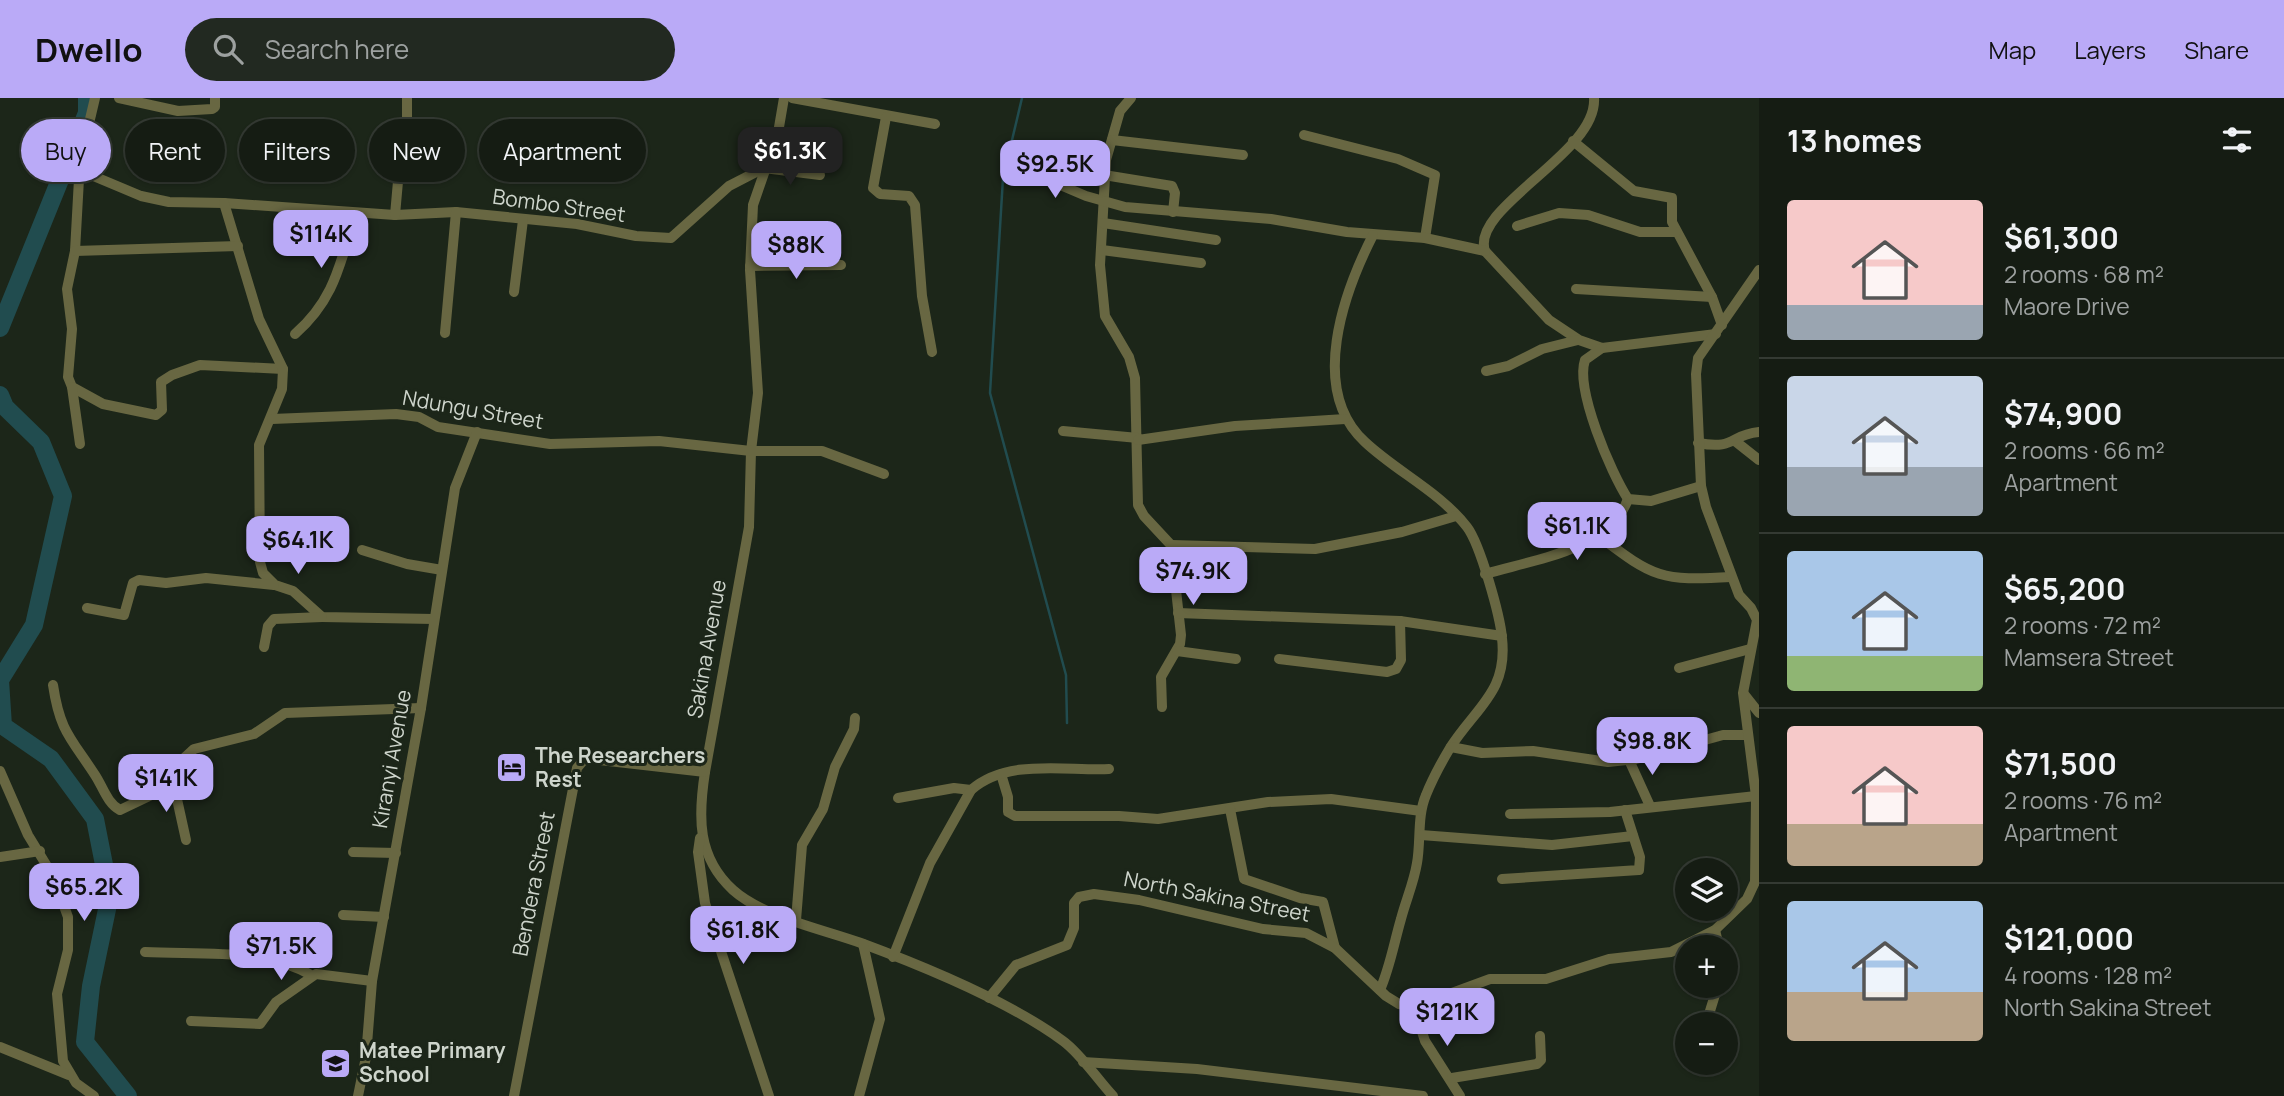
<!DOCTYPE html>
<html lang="en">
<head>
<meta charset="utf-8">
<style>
	body { margin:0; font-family:Manrope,sans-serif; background:#222921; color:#f1f3f6; height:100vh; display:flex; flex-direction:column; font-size:26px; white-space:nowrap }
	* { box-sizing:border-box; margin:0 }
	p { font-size:23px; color:#9da1a0 }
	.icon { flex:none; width:38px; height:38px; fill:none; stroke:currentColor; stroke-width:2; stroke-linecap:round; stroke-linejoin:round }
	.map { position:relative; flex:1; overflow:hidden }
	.side { display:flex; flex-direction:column; background:#151c13; width:525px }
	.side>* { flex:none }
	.banner { position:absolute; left:21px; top:21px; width:665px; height:63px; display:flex; gap:14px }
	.controls { position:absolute; left:1675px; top:760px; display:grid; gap:14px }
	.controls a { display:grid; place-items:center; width:63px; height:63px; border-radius:50%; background:#151c13; box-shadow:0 2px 5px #0004,0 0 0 2px #343a33; font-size:35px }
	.price { position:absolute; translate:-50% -60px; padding:0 16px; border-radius:14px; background:#baaaf7; color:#111; font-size:23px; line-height:46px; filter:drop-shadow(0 2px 4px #0008) }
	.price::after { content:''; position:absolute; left:50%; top:42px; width:21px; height:16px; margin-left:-10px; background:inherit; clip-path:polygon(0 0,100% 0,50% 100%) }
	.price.selected { background:#222; color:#fff }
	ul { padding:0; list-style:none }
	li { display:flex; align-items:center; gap:21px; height:175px; padding:0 28px }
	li+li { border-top:2px solid #343a33 }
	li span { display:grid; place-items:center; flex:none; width:196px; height:140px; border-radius:7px; color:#555 }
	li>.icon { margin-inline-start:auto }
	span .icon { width:84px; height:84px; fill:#fffc; stroke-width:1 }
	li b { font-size:30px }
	h2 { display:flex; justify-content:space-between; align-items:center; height:84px; padding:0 28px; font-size:30px }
	.tag { padding:0 24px; border-radius:32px; background:#151c13; box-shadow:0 2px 5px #0004,0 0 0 2px #343a33; font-size:24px; line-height:63px }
	.tag.selected { background:#baaaf7; color:#111 }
	header { display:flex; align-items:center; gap:42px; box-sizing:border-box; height:98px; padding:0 35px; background:#baaaf7; color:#111 }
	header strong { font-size:33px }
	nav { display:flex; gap:38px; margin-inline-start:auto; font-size:24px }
	.search { width:490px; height:63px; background:#222921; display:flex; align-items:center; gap:18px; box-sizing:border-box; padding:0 24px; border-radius:38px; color:#9da1a0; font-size:26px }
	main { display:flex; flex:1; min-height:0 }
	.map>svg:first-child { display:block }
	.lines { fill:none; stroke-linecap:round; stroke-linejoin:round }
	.stream { stroke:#214c4f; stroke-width:2.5 }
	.river { stroke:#214c4f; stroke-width:18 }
	.minor { stroke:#686742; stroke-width:10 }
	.labels { text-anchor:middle; stroke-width:6; stroke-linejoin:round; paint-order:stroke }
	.street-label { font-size:21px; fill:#ced5cc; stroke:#1c2619 }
	.poi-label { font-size:21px; font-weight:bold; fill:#ced5cc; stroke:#1c2619; text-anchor:start }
</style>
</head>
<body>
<header>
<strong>Dwello</strong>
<div class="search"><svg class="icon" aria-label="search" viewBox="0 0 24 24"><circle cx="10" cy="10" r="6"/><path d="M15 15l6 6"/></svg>Search here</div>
<nav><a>Map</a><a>Layers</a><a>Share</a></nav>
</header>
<main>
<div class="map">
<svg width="1759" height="998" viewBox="0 0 1759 998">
	<rect width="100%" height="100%" fill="#1c2619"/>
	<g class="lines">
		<polyline class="stream" points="1022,0 1003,80 990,295 1066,577 1067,625"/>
		<g class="river">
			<polyline points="0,230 87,15 87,0"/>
			<polyline points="0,297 5,309 41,344 63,398 34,527 0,582 3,628 51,661 95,721 110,797 91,888 85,944 128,998"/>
		</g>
		<g class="minor">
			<polyline points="95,0 80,63 75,153 67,191 72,231 68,279 72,289 103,306 156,317 162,312 161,284 172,277 200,267 283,271"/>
			<polyline points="119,0 178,13 212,11 215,9 215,0"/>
			<path d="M784,0l-6,35 -25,72 -3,65 8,123 -7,58 -2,76 -44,245c-7,45 -8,85 28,118 30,27 89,39 128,53 62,23 149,59 202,98 18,13 34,38 50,55"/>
			<polyline points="792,0 935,26"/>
			<polyline points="1131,0 1120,13 1106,62 1100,167 1105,218 1129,259 1135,280 1138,407 1144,418 1171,447 1181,537 1180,546 1161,579 1162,609"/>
			<path d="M1594,0c4,55 -124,109 -109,153l64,69 30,20 23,8 114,-14"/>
			<polyline points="886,19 873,90 880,96 909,98 915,107 922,198 932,254"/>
			<polyline points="1304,37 1398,61 1435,77 1425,140"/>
			<polyline points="1112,42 1243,57"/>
			<polyline points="1573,43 1634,93 1672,100 1672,124 1712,199 1722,227"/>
			<polyline points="1018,69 1086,98 1125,109 1271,121 1347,134 1425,140 1485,153"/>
			<polyline points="79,72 141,98 169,104 224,105 395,117 456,114 577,126 636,138 671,140 729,88 764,70 820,77"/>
			<polyline points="1104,77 1172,88 1175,95 1173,114"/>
			<polyline points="224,105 259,221 283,271 282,291 259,347 260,464 263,475 275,487 293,493 322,519 434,521"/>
			<polyline points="395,117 400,61 407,39 407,0"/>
			<polyline points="1103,125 1216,142"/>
			<polyline points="1517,128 1559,115 1588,117 1640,134 1676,134"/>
			<path d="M1373,137c-29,57 -65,155 -8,207 32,30 75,50 102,85 13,17 33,88 35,111 6,54 -26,69 -52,110 -9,15 -18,32 -24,47 -9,21 -5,46 -9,68 -3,19 -11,37 -16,56 -7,24 -11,48 -21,71"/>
			<polyline points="1102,152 1201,165"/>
			<polyline points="75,153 238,148"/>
			<polyline points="750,168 841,167"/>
			<polyline points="1576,191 1712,199"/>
			<polyline points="514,194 523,122"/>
			<polyline points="445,235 456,114"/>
			<path d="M295,236c41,-36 45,-72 61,-121"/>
			<path d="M1602,250l-17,12c-10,29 26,113 43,139l23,2 50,-15"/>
			<polyline points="1486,273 1508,268 1542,251 1578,242"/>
			<polyline points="72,289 80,346"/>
			<polyline points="272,321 396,316 419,319 438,329 550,346 659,343 751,353 822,353 884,376"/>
			<polyline points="1063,333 1138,340"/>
			<polyline points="1138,342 1235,328 1345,321"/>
			<polyline points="1735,343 1759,362"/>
			<path d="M1698,345c38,7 31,-8 61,-11"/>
			<path d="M1599,438c55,42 62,45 132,41"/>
			<polyline points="1171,447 1315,451 1402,434 1456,418"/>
			<polyline points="362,452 407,466 442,472"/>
			<path d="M1485,476c47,-14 125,-24 143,-75"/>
			<polyline points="87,510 124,517 133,485 139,482 166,485 206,480 274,487"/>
			<polyline points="1178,515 1400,523 1502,538"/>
			<polyline points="264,549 268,528 274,521 322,519"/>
			<polyline points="1177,553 1236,561"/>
			<polyline points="1279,561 1387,574 1396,571 1401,562 1400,523"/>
			<polyline points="1679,570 1750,551"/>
			<path d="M53,587c7,47 18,53 42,90 8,12 12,28 25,35l46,-22 7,-7 8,-20 13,-12 60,-15 31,-21 136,-5"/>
			<polyline points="1744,596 1759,615"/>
			<polyline points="1451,649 1482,655 1533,653 1608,664 1636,661 1723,637 1748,637"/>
			<polyline points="1629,662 1650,708"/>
			<polyline points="0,673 28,737 53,778 68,819 68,852 57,896 63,963 76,985 94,998"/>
			<polyline points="1001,676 1008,699 1008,714 1015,718 1119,718 1158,721 1268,704 1331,701 1421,713"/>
			<polyline points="173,683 186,742"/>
			<polyline points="898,700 954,690 971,692"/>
			<polyline points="1230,711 1244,781 1300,800 1323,804 1335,850"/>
			<polyline points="1510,716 1610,714 1756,698"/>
			<polyline points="1421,737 1552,747 1633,738"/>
			<polyline points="700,740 698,754 705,805 769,998"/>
			<polyline points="353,754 396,755"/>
			<polyline points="0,759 40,753"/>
			<polyline points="1502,781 1639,772 1640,759 1625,712"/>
			<polyline points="343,817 384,819"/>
			<polyline points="796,822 802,747 823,711 835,669 854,631 855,620"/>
			<polyline points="1715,832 1719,849"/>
			<path d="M145,854c53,3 120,-4 166,23"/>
			<path d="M893,859l37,-94 41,-73c36,-32 94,-19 138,-21"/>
			<polyline points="989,900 1016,867 1067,847 1074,830 1074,805 1079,799 1094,796 1139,802 1263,831 1306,835 1335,850 1386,898 1399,906 1414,909 1490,881 1546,881 1609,861 1671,854 1715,832 1747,801 1755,784 1756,698 1743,595 1757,522 1751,510 1739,497 1706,409 1701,388 1696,276 1698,260 1759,172"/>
			<polyline points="1414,909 1425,943 1460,998"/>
			<polyline points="191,923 260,926 276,904 316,876 372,883"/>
			<polyline points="1706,926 1718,887"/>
			<polyline points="0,949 69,977"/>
			<polyline points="1083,964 1197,971 1423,998"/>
			<polyline points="1452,980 1537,966 1541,962 1540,938"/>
			<polyline points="358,998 366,959 372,883 421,610 455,390 477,334"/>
			<polyline points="514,998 577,670 583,663 591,661 705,674"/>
			<polyline points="859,998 880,921 863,846"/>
		</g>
	</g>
	<defs>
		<symbol id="hotel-square" viewBox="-11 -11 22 22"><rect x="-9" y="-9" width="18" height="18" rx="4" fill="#baaaf7" stroke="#1c2619"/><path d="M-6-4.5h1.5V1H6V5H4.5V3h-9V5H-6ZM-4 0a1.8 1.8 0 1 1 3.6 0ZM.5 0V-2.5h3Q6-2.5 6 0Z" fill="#111"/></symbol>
		<symbol id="school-square" viewBox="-11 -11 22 22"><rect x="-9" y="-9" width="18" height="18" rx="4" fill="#baaaf7" stroke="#1c2619"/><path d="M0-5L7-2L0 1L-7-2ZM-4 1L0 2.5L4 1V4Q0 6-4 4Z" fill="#111"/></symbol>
	</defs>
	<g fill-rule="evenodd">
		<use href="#hotel-square" x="494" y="652" width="35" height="35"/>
		<use href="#school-square" x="318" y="948" width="35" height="35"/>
	</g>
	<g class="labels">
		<g class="street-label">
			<text transform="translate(559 108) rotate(8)" y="7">Bombo Street</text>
			<text transform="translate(473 312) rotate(10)" y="7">Ndungu Street</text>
			<text transform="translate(707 551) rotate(-80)" y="7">Sakina Avenue</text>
			<text transform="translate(392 661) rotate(-80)" y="7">Kiranyi Avenue</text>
			<text transform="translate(534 786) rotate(-79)" y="7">Bendera Street</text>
			<text transform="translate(1217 799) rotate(11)" y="7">North Sakina Street</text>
		</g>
		<g class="poi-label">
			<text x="535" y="665">The Researchers<tspan x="535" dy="24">Rest</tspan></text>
			<text x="359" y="960">Matee Primary<tspan x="359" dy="24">School</tspan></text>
		</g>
	</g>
</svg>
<div class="controls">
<a><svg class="icon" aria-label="layers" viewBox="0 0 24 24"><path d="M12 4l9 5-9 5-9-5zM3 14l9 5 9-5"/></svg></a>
<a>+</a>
<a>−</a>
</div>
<b class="price selected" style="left:790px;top:89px">$61.3K</b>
<b class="price" style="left:1055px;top:102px">$92.5K</b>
<b class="price" style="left:321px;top:172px">$114K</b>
<b class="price" style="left:796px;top:183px">$88K</b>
<b class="price" style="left:1577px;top:464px">$61.1K</b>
<b class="price" style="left:298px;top:478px">$64.1K</b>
<b class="price" style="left:1193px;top:509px">$74.9K</b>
<b class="price" style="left:1652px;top:679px">$98.8K</b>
<b class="price" style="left:166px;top:716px">$141K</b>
<b class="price" style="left:84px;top:825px">$65.2K</b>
<b class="price" style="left:743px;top:868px">$61.8K</b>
<b class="price" style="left:281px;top:884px">$71.5K</b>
<b class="price" style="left:1447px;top:950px">$121K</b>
<div class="banner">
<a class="tag selected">Buy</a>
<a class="tag">Rent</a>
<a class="tag">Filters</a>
<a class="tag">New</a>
<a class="tag">Apartment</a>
</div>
</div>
<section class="side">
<h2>13 homes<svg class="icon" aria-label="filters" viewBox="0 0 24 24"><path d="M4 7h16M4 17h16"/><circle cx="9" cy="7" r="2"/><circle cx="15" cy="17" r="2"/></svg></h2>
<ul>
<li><span style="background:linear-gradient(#f6c9c9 75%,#9aa5b1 0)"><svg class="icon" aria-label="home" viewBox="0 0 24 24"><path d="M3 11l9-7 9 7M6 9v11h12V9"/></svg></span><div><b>$61,300</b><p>2 rooms · 68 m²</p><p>Maore Drive</p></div></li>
<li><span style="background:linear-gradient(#c9d6e8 65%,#9aa5b1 0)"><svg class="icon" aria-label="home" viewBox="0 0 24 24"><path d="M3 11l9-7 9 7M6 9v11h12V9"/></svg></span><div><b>$74,900</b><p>2 rooms · 66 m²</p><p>Apartment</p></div></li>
<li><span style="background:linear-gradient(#a9c7e8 75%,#8fb573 0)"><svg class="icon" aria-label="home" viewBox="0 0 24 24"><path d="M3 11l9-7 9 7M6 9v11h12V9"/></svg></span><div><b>$65,200</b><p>2 rooms · 72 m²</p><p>Mamsera Street</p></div></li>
<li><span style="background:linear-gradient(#f6c9c9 70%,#b9a48a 0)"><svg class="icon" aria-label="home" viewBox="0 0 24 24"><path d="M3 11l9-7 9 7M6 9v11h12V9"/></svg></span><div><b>$71,500</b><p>2 rooms · 76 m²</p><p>Apartment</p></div></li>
<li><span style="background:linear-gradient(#a9c7e8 65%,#b9a48a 0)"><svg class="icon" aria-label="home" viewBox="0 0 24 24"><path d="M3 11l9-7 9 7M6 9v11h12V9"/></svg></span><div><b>$121,000</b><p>4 rooms · 128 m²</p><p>North Sakina Street</p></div></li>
</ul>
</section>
</main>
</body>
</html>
